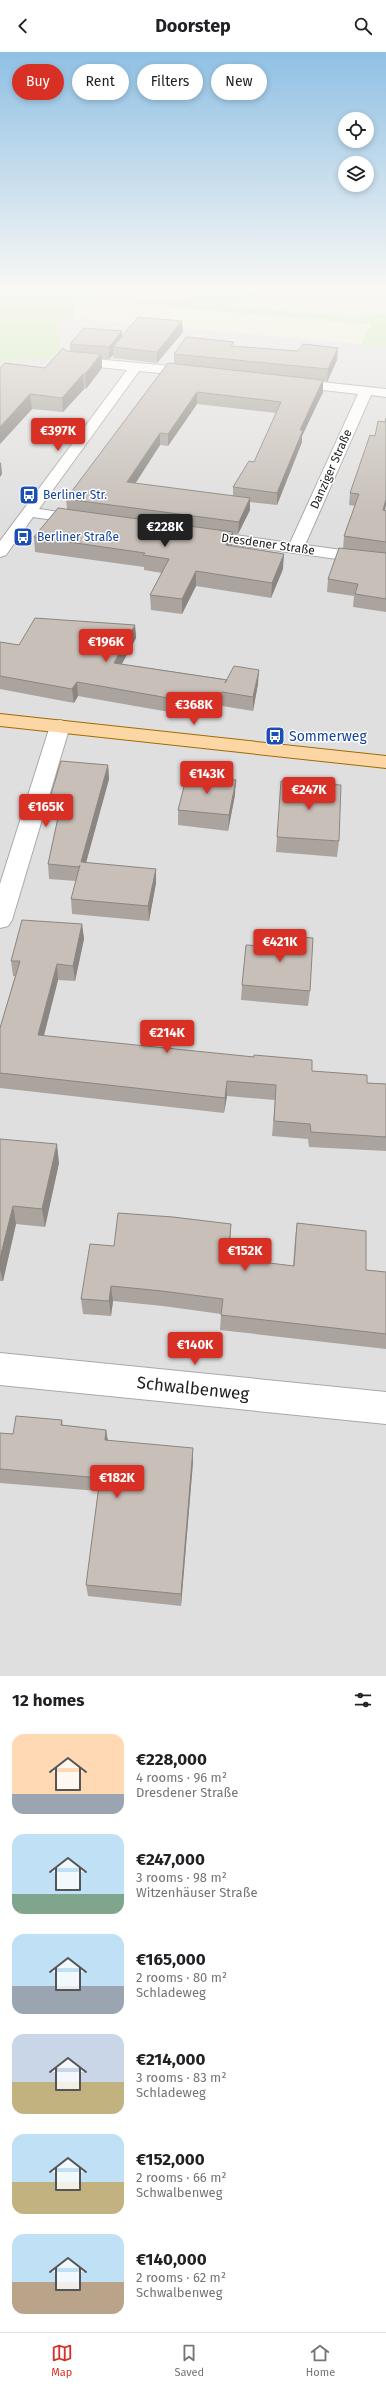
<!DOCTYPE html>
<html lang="en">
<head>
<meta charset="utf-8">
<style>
	body { margin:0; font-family:"Fira Sans",sans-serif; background:#f6f6f6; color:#202124; height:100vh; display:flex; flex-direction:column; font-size:15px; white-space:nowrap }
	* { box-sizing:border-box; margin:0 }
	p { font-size:13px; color:#757577 }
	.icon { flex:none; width:22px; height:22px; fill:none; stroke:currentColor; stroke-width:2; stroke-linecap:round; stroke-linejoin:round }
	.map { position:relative; height:1624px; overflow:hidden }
	.drawer { display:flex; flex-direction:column; background:#fff; flex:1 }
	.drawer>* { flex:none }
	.banner { position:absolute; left:12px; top:12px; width:362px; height:36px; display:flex; gap:8px }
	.controls { position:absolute; left:338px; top:60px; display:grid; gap:8px }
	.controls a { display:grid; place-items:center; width:36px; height:36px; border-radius:50%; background:#fff; box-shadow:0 2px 6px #0003; font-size:20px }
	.price { position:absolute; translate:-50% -34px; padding:0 9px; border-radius:4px; background:#d93025; color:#fff; font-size:13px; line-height:26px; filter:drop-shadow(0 1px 2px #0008) }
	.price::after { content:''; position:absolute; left:50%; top:24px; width:12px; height:9px; margin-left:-6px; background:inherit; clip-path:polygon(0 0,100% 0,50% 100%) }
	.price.on { background:#222; color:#fff }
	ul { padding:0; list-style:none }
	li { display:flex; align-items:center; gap:12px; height:100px; padding:0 12px }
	li span { display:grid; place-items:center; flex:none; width:112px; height:80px; border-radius:12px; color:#555 }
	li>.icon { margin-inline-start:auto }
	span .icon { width:48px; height:48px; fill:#fffc; stroke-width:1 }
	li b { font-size:17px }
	h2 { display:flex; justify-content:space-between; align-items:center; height:48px; padding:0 12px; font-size:17px }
	.chip { padding:0 14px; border-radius:18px; background:#fff; box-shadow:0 2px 6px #0003; font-size:14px; line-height:36px }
	.chip.on { background:#d93025; color:#fff }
	header { display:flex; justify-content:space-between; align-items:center; height:52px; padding:0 12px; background:#fff; font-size:18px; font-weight:700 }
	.tab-bar { display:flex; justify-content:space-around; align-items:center; height:56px; border-top:1px solid #e0e0e0; background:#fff; font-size:11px; color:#757577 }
	.tab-bar a { display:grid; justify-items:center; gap:2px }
	.tab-bar .on { color:#d93025 }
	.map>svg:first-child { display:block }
	.residential { fill:#e0dfdf }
	.farmland { fill:#eef0d5 }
	.grass { fill:#cdebb0 }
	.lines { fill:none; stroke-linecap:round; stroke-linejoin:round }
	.minor-casing { stroke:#a9a9a9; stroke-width:2 }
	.major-casing { stroke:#a06b00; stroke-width:2 }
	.minor { fill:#fff; fill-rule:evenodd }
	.major { fill:#fcd6a4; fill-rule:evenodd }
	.wall { fill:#aba49e; fill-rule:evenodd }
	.shaded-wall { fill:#8b8681 }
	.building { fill:#c7bfb8; stroke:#8b8681 }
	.labels { text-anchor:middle; stroke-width:3; stroke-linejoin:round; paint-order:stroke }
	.far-street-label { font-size:12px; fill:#222; stroke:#fff }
	.far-transit-label { font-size:12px; fill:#164399; stroke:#fff; text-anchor:start }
	.transit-label { font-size:14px; fill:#164399; stroke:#fff; text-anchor:start }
	.near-street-label { font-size:17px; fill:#222; stroke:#fff }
</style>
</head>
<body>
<header><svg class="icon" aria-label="back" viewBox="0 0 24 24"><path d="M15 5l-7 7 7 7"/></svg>Doorstep<svg class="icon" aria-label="search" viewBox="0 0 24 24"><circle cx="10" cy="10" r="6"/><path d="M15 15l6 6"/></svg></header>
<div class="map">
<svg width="386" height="1624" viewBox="0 0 386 1624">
	<rect width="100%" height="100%" fill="#f2efe9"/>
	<polygon class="residential" points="74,266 386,294 386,1624 0,1624 0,309 49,306 60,298 58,268"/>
	<g class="farmland">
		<polygon points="70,235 231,235 172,249 70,239"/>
		<polygon points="303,235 386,235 386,261 353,265 228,255"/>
		<polygon points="91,247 335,270 371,272 361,292 74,266 75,250"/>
	</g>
	<polygon class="grass" points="0,235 70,235 71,239 172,249 231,235 303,235 229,254 353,265 386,261 386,294 361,292 371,272 335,270 91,247 75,250 74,266 58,268 60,298 49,306 0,309"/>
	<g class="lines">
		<defs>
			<g id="minor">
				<polygon points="73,305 192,316 198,320 192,324 139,319 39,457 86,464 89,467 86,470 81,472 33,465 6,503 0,505 0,489 127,318 69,312 67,309"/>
				<polygon points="294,327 386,337 386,345 371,343 305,493 386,504 386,514 202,488 196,486 194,483 196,480 202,478 290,491 358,342 289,334 288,331"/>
				<polygon points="60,668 67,670 70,674 12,868 8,874 0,876 0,832 50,674 53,670"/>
				<polygon points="0,1301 386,1340 386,1372 0,1333"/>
			</g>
			<polygon id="major" points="0,662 386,704 386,716 0,674"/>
		</defs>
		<use href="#minor" class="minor-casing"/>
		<use href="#major" class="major-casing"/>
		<use href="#minor" class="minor"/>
		<use href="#major" class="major"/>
	</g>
	<g class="wall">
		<polygon points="122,279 122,284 183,280 157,311 113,306 113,303 109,307 102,307 102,316 86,337 84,337 63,360 32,357 0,392 45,316 66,299 70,300 70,292"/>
		<path d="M233,294l65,5 40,-3 -1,12 -10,22 -4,-1v11l-21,44v6l-25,63 -27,-3v8l-12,24h-5l-1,12 51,23 -12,29 -75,-12 -14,28 -31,-4 -1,-15 12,-22 -18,-3v-3l-109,-15 -1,-15 33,-28 -1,-10 108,-135v-10zM197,352l79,9 -22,49 -21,25v9l-98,-13 25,-38 8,1z"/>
		<polygon points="385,370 385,458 386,459 386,560 353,555 354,544 327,540 328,527 343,497 344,484 355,454 349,453 350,441 375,384"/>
		<polygon points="135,573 136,586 122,612 258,632 253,659 222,654 217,665 176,659 175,661 78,644 74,651 0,637 0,590 19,593"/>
		<polygon points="108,713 109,727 86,811 156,817 156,831 149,869 72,862 71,847 76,829 49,827 48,812 59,761 52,760 50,746"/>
		<polygon points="235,743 228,779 178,773 178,758"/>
		<polygon points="277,785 339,789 337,805 276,800"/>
		<polygon points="82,872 84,887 75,929 58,928 44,984 312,1019 367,1031 386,1032 386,1099 309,1095 308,1087 272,1084 275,1048 227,1044 224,1061 0,1036 0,976 15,924 13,924 11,909"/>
		<polygon points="242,933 310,939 308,954 241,948"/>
		<polygon points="0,1087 59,1111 45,1175 16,1172 3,1229 0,1229"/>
		<polygon points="297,1171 366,1218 386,1220 386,1297 220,1278 221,1262 163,1254 113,1249 111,1264 83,1262 81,1247 114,1194 231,1172 229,1206 293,1214 295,1187"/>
		<polygon points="62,1368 63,1373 106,1378 108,1388 193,1410 181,1554 88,1544 86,1533 98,1439 0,1431 0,1381 13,1382"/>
	</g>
	<g class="shaded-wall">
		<polygon points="182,269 183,280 157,311 157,300"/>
		<polygon points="122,279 122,291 113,295 113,303 109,307 109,295"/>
		<polygon points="338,296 337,308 327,330 328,317"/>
		<polygon points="101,302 102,316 86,337 85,322"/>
		<polygon points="83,322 84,337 63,360 62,346"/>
		<polygon points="323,328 323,340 302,384 302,390 277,453 277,441 300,378"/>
		<polygon points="197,340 197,352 168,394 168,382"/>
		<polygon points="30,342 32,357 0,392 0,375"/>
		<polygon points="160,381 160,393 128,443 127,430"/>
		<polygon points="1,410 2,422 0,425 0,411"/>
		<polygon points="250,446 250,458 238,482 239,470"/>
		<polygon points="386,447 386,454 381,470 383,458"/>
		<polygon points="233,480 232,494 226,493"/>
		<polygon points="284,502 283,517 271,546 272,531"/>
		<polygon points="196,519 196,534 182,562 182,547"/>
		<polygon points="135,573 136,586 115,624 114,611"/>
		<polygon points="259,618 258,632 253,659 253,645"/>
		<polygon points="77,630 78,644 74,651 72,637"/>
		<polygon points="222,640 222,654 217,665 217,651"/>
		<polygon points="176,645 176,659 175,661 174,647"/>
		<polygon points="108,713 109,727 82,825 81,810"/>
		<polygon points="236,728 235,743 228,779 229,763"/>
		<polygon points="156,817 156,831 149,869 148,854"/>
		<polygon points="82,872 84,887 75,929 73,914"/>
		<polygon points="57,912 58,928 40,998 38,983"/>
		<polygon points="227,1029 227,1044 224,1061 225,1046"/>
		<polygon points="57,1092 59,1111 45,1175 42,1157"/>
		<polygon points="13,1154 16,1172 3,1229 0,1218 0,1206"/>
		<polygon points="231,1172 230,1188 227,1222 228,1206"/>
		<polygon points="111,1234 113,1249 111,1264 109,1249"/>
		<polygon points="106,1378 108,1392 105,1388"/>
		<polygon points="193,1396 193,1410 181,1554 181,1542"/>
	</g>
	<g class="building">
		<polygon points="138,265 182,269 157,300 113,295"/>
		<polygon points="84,276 122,279 109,295 70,292"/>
		<polygon points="186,285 234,290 231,294 298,299 303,292 338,296 328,317 174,302"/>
		<polygon points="63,296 66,299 101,302 85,322 83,322 62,346 30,342 0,375 0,316 5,311 45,316"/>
		<polygon points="168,311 323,328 300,378 303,378 277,441 233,435 249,409 254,410 281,350 197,340 168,382 160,381 127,430 250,446 239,470 66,447"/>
		<polygon points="386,366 386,447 383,458 386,459 386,490 344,484 359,442 350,441 370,383 375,384 378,369 385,370"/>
		<polygon points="58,456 233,480 226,493 284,502 272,531 196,519 182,547 150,543 169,507 143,503 145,501 34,485"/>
		<polygon points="339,496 386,501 386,547 355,542 358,532 328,527"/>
		<polygon points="35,566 135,573 114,611 227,628 225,631 234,614 259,618 253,645 222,640 217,651 176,645 174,647 77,630 72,637 0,624 0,590 19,593"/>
		<polygon points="61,709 108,713 81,810 156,817 148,854 71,847 80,813 79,815 48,812 62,747 50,746"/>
		<polygon points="187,723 236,728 229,763 178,758"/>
		<polygon points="281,729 341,733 339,789 277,785"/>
		<polygon points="22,868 82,872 73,914 57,912 38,983 254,1005 254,1003 312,1008 312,1019 367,1023 367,1031 386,1032 386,1085 311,1080 310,1072 274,1069 276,1033 227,1029 225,1046 0,1021 0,976 20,909 11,909"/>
		<polygon points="265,882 313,886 310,939 242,933 246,893 264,894"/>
		<polygon points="0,1087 57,1092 42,1157 13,1154 0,1206"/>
		<polygon points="118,1161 173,1165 231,1172 228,1206 294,1214 297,1171 366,1179 366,1218 386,1220 386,1282 221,1263 223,1247 162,1239 111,1234 109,1249 81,1247 90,1192 114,1194"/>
		<polygon points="16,1364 62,1368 61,1373 106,1378 105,1388 193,1396 181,1542 86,1533 100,1426 0,1417 0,1381 13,1382"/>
	</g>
	<linearGradient id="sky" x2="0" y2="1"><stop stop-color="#8fc0e4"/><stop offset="0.51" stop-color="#f9f8f5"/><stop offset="1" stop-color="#f9f8f5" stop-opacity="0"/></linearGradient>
	<rect width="386" height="463" fill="url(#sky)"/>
	<defs>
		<symbol id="bus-square" viewBox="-11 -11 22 22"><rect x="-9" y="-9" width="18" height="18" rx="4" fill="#1a4fb4" stroke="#fff"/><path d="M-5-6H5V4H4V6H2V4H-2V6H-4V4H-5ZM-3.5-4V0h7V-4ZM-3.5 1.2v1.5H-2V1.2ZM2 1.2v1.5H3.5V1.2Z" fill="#fff"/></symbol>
	</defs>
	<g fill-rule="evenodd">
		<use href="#bus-square" x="18" y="432" width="22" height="22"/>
		<use href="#bus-square" x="12" y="474" width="22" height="22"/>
		<use href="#bus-square" x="264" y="673" width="22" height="22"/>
	</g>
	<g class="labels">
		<g class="far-street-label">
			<text transform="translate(331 417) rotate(-66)" y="4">Danziger Straße</text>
			<text transform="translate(268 492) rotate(8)" y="4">Dresdener Straße</text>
		</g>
		<g class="far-transit-label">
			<text x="43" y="447">Berliner Str.</text>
			<text x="37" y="489">Berliner Straße</text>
		</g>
		<g class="transit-label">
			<text x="289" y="689">Sommerweg</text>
		</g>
		<g class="near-street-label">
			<text transform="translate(193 1336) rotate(6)" y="6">Schwalbenweg</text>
		</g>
	</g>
</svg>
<div class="controls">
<a><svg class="icon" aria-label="locate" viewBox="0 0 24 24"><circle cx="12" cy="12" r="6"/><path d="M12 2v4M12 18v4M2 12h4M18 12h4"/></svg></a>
<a><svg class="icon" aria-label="layers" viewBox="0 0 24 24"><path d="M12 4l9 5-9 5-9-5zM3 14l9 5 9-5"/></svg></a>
</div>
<b class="price" style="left:58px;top:400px">€397K</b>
<b class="price on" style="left:165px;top:496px">€228K</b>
<b class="price" style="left:106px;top:611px">€196K</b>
<b class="price" style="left:194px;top:674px">€368K</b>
<b class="price" style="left:207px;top:743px">€143K</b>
<b class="price" style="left:309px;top:759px">€247K</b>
<b class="price" style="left:46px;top:776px">€165K</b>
<b class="price" style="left:280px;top:911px">€421K</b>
<b class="price" style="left:167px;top:1002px">€214K</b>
<b class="price" style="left:245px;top:1220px">€152K</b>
<b class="price" style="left:195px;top:1314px">€140K</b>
<b class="price" style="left:117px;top:1447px">€182K</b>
<div class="banner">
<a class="chip on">Buy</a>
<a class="chip">Rent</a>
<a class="chip">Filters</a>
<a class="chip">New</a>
</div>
</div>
<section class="drawer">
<h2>12 homes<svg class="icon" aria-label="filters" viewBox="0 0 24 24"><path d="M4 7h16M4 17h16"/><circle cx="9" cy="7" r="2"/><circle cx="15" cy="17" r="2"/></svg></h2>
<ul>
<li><span style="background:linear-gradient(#ffd9b3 75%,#9aa5b1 0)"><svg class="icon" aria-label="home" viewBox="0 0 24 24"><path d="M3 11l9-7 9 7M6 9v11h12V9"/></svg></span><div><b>€228,000</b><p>4 rooms · 96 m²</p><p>Dresdener Straße</p></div></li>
<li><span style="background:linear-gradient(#bfe0f5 75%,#7fa58c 0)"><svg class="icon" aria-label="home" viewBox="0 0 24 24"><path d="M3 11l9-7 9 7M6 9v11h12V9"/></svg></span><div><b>€247,000</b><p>3 rooms · 98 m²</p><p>Witzenhäuser Straße</p></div></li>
<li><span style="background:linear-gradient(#bfe0f5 65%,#9aa5b1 0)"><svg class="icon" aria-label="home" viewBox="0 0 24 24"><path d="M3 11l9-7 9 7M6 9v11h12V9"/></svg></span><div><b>€165,000</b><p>2 rooms · 80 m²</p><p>Schladeweg</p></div></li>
<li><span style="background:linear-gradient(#c9d6e8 60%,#c2b280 0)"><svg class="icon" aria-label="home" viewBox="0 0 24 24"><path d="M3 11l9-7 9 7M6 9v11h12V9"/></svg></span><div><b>€214,000</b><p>3 rooms · 83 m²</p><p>Schladeweg</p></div></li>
<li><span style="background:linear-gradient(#bfe0f5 60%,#c2b280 0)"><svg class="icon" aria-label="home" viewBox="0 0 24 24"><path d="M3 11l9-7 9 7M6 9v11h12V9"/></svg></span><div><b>€152,000</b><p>2 rooms · 66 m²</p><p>Schwalbenweg</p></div></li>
<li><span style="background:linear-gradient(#bfe0f5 60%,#b9a48a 0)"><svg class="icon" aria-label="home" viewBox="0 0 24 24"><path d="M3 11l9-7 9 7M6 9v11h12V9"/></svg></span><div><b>€140,000</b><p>2 rooms · 62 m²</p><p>Schwalbenweg</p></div></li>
</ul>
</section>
<nav class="tab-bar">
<a class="on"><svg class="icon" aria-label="map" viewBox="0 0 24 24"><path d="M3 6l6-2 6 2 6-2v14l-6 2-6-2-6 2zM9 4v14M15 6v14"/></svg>Map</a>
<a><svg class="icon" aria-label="saved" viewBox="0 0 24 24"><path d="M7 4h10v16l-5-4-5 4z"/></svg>Saved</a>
<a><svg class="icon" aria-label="home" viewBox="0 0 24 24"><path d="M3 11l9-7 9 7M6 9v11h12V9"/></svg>Home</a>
</nav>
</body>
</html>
